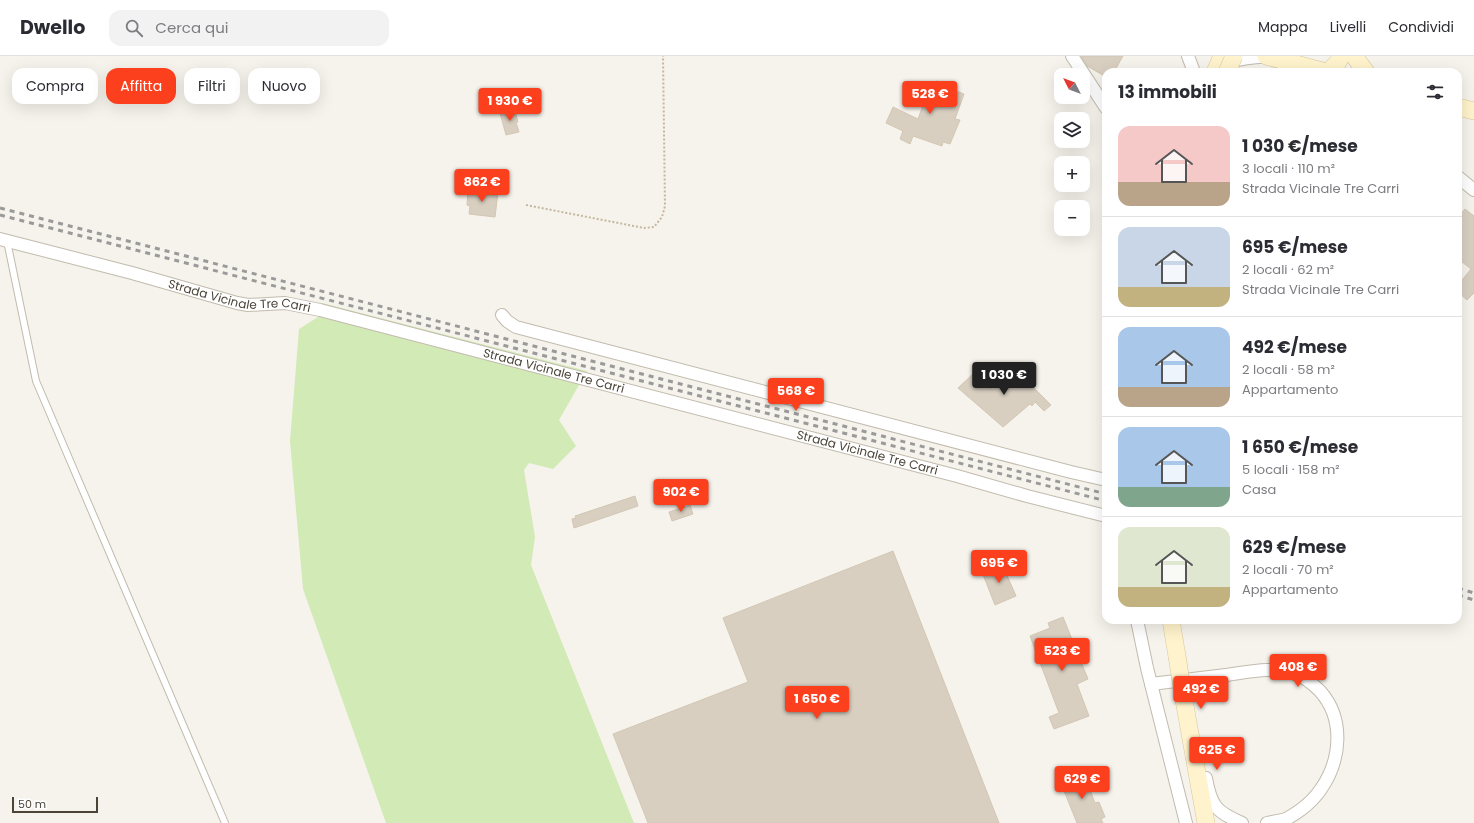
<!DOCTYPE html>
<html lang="it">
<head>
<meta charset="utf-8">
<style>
	body { margin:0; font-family:Poppins,sans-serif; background:#f2f2f3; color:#2b2b33; height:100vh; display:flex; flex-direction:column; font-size:15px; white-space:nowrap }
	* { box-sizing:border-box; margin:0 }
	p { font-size:13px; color:#7c7c81 }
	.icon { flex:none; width:22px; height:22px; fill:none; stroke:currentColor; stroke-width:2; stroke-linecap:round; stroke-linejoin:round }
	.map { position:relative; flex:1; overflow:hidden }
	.sheet { position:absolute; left:1102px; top:12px; width:360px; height:556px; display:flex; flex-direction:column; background:#fff; border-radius:12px; box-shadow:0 4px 16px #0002 }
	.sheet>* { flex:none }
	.top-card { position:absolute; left:12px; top:12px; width:380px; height:36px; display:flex; gap:8px }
	.needle { width:26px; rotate:312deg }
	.controls { position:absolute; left:1054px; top:12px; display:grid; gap:8px }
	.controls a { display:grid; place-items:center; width:36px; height:36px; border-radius:8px; background:#fff; box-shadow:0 4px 16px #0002; font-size:20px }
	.scale { position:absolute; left:12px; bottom:10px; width:86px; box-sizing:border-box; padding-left:4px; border:2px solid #4b4439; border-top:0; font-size:11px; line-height:14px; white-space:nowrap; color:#4b4439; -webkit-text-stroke:3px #fff; paint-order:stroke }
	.price { position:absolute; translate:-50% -34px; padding:0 9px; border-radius:4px; background:#fc3f1d; color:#fff; font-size:13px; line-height:26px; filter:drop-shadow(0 1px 2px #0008) }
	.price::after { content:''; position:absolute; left:50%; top:24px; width:12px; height:9px; margin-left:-6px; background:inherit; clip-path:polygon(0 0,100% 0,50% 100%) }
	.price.on { background:#222; color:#fff }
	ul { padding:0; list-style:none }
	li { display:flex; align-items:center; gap:12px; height:100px; padding:0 16px }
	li+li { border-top:1px solid #e1e1e2 }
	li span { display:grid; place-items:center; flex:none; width:112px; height:80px; border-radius:12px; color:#555 }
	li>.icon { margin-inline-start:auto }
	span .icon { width:48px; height:48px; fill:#fffc; stroke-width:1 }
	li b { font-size:17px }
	h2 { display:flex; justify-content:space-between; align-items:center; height:48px; padding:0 16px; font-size:17px }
	.pill { padding:0 14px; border-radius:12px; background:#fff; box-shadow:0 4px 16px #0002; font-size:14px; line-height:36px }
	.pill.on { background:#fc3f1d; color:#fff }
	header { display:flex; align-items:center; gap:24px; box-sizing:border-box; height:56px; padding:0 20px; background:#fff; border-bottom:1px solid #e1e1e2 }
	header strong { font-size:19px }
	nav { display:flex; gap:22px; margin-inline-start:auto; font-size:14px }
	.search { width:280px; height:36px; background:#f2f2f3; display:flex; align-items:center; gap:10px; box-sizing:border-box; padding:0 14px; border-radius:12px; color:#7c7c81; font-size:15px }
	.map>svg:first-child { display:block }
	.green { fill:#d2eab5 }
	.building { fill:#d8cfc1; stroke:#d3c7b4 }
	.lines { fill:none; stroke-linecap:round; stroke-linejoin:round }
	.lane-casing { stroke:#c2bbae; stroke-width:8 }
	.street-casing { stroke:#c2bbae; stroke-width:14 }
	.secondary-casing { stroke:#d6c79b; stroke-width:18 }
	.path { stroke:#c4b79f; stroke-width:2; stroke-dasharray:2 2; stroke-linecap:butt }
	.lane { stroke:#fff; stroke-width:6 }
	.street { stroke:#fff; stroke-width:12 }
	.secondary { stroke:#fff3cd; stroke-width:17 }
	.rail { stroke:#9a9a9a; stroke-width:3; stroke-dasharray:5 5; stroke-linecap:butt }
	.secondary-bridge-casing { stroke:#d6c79b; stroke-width:18; stroke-linecap:butt }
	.secondary-bridge { stroke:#fff3cd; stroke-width:17 }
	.labels { text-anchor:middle; stroke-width:3.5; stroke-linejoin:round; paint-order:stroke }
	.street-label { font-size:12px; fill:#4b4439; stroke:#fff }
</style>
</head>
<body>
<header>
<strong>Dwello</strong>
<div class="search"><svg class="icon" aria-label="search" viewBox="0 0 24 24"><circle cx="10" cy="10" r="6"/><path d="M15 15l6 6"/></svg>Cerca qui</div>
<nav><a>Mappa</a><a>Livelli</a><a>Condividi</a></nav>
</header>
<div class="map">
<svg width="1474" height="767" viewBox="0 0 1474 767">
	<rect width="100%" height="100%" fill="#f6f3ec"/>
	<polygon class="green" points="322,247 587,315 559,364 576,390 553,413 529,407 524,414 535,481 531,509 634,767 386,767 303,533 290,385 299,273 318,261"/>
	<g class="building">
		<polygon points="1081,0 1123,0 1114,16 1106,16 1106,21 1087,10"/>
		<polygon points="914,25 933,32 936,25 946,29 945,31 964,38 955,63 960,64 950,88 943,86 942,90 913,80 910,88 900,83 903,75 886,67 893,51 918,63 926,41 908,35 910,27 913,28"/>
		<polygon points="512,54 513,56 515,55 518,66 516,66 519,76 506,79 500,57"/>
		<polygon points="468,133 498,136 495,161 469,158 470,150 467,149"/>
		<polygon points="1465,153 1474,160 1474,237 1467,244 1458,236 1458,229 1471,213 1461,205 1463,203 1458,199 1458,188 1462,183 1458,180 1458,161"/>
		<polygon points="1010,308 1051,349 1044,355 1035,346 1032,350 1030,348 1003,371 958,332 974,317 991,333 1005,319 1002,316"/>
		<polygon points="635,440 638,450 574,472 572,463 576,462 575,460"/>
		<polygon points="690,449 693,458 672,465 669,456"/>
		<polygon points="893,495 999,767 648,767 613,678 748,626 723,562"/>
		<polygon points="1002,508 1016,540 995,549 982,516"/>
		<polygon points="1063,561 1088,623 1077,628 1089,660 1054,673 1049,661 1059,657 1030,580 1050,572 1048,567"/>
		<polygon points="1083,716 1095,747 1099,746 1105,761 1101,763 1103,767 1077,767 1060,725"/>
	</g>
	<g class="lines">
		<defs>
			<polyline id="lane" points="7,185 36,325 225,767"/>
			<g id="street">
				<polyline points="1072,0 1106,52"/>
				<polyline points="1188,0 1194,16"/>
				<path d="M1228,8c10,-7 27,-6 39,-8"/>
				<polyline points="1458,121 1474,134"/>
				<path id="s1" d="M0,183l132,34 105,30 11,2 37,-2 35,7 637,166 70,20 79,20"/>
				<polyline points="502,259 507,265 516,271 1071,416 1106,424"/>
				<polyline points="1137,564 1147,612 1186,767"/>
				<path d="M1151,628c25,-3 50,-6 75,-9 23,-3 47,-9 69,-1 10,3 18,10 25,17 25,28 21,69 1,98 -11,16 -25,25 -42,34"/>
				<path d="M1206,722c5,28 10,34 36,45"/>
				<polyline points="1267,767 1287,763"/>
			</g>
			<g id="secondary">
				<polyline points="1266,0 1326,16"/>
				<polyline points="1354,0 1366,16"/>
				<polyline points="1215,16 1222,0"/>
				<polyline points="1328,16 1338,6 1341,0"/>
				<polyline points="1458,51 1474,55"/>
				<polyline points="1171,564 1177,600"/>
				<polyline points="1184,644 1206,767"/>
			</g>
		</defs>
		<use href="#lane" class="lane-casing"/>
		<use href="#street" class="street-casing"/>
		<use href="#secondary" class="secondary-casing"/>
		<polyline class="path" points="526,149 644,172 654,171 662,161 665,150 663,0"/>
		<use href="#lane" class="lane"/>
		<use href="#street" class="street"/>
		<use href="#secondary" class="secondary"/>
		<g class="rail">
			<polyline points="0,152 1106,438"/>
			<polyline points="0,159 1106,445"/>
			<polyline points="1458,532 1474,537"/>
			<polyline points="1458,539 1474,544"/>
		</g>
		<defs>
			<g id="secondary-bridge">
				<polyline points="1227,16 1234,0"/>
				<polyline points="1177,600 1184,644"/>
			</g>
		</defs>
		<use href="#secondary-bridge" class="secondary-bridge-casing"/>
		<use href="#secondary-bridge" class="secondary-bridge"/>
	</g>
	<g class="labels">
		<g class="street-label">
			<text dy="4" stroke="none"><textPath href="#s1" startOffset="247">Strada Vicinale Tre Carri</textPath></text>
			<text dy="4" stroke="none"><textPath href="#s1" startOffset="571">Strada Vicinale Tre Carri</textPath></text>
			<text dy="4" stroke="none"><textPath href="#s1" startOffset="895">Strada Vicinale Tre Carri</textPath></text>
		</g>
	</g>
</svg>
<div class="controls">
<a><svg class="needle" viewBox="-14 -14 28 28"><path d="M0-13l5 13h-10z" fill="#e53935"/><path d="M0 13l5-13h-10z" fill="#7c7c81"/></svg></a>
<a><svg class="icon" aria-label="layers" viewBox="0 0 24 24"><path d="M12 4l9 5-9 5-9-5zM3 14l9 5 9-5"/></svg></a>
<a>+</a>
<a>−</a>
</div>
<div class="scale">50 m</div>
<b class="price" style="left:930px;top:59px">528 €</b>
<b class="price" style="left:510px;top:66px">1 930 €</b>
<b class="price" style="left:482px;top:147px">862 €</b>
<b class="price on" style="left:1004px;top:340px">1 030 €</b>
<b class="price" style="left:796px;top:356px">568 €</b>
<b class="price" style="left:681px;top:457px">902 €</b>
<b class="price" style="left:999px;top:528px">695 €</b>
<b class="price" style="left:1062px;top:616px">523 €</b>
<b class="price" style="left:1298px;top:632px">408 €</b>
<b class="price" style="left:1201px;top:654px">492 €</b>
<b class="price" style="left:817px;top:664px">1 650 €</b>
<b class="price" style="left:1217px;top:715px">625 €</b>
<b class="price" style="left:1082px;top:744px">629 €</b>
<div class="top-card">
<a class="pill">Compra</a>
<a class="pill on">Affitta</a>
<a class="pill">Filtri</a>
<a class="pill">Nuovo</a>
</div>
<section class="sheet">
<h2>13 immobili<svg class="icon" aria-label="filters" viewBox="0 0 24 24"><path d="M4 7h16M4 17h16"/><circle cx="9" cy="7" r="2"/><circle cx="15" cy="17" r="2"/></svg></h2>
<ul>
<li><span style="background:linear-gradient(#f6c9c9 70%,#b9a48a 0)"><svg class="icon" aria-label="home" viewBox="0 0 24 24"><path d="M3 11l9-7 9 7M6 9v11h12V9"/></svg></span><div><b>1 030 €/mese</b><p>3 locali · 110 m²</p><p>Strada Vicinale Tre Carri</p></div></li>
<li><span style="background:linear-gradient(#c9d6e8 75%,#c2b280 0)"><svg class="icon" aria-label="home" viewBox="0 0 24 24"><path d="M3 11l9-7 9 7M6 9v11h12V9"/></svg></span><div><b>695 €/mese</b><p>2 locali · 62 m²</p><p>Strada Vicinale Tre Carri</p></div></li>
<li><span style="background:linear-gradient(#a9c7e8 75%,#b9a48a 0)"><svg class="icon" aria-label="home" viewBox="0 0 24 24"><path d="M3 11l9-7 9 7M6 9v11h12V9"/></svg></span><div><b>492 €/mese</b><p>2 locali · 58 m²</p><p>Appartamento</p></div></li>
<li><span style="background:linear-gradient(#a9c7e8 75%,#7fa58c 0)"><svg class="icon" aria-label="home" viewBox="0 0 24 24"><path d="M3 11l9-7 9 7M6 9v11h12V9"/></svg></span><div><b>1 650 €/mese</b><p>5 locali · 158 m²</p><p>Casa</p></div></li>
<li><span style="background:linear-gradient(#dfe7d0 75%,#c2b280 0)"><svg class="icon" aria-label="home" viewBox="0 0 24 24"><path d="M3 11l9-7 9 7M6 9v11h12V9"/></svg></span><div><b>629 €/mese</b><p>2 locali · 70 m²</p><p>Appartamento</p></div></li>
</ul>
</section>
</div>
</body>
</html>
